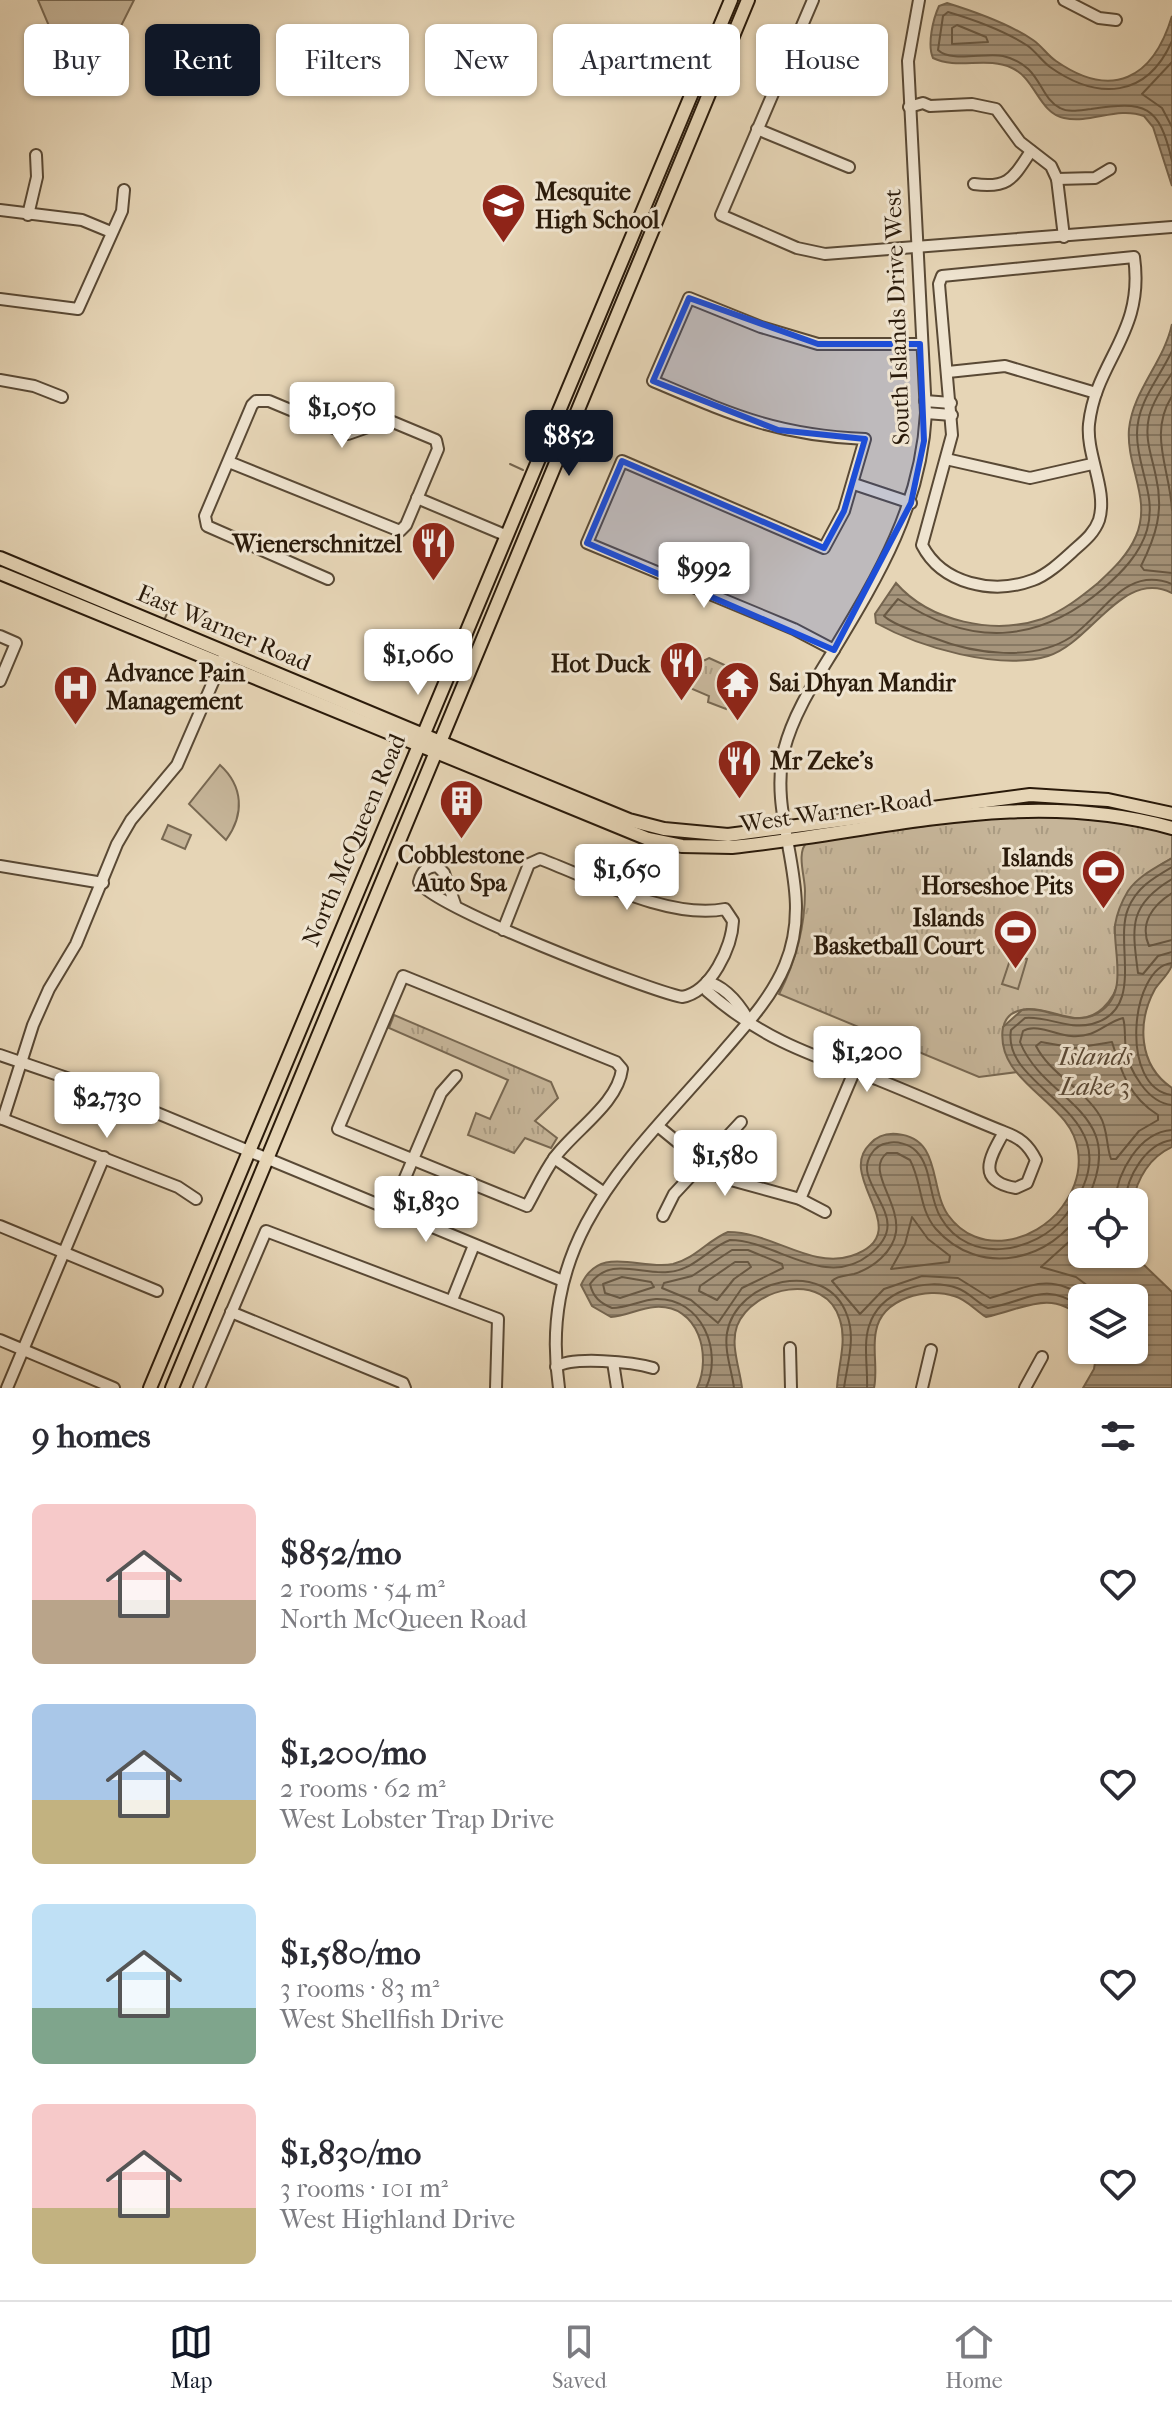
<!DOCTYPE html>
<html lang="en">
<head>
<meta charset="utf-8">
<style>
	body { margin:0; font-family:"IM FELL French Canon",serif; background:#f2f2f3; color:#2b2b33; height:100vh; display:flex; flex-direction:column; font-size:30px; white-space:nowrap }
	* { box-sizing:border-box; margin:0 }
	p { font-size:26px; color:#7c7c81 }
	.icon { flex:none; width:44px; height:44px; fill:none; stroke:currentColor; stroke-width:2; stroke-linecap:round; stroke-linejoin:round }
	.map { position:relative; height:1388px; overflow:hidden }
	.panel { display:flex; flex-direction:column; background:#fff; flex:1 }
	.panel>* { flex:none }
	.top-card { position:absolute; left:24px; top:24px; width:1124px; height:72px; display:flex; gap:16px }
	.tools { position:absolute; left:1068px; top:1188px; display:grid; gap:16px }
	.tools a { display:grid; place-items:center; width:80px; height:80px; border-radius:12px; background:#fff; box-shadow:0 2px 6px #0004; font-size:40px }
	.price { position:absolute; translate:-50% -68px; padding:0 18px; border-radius:8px; background:#fff; color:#222; font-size:26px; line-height:52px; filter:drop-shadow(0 2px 4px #0008) }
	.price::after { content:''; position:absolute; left:50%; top:48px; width:24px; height:18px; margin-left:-12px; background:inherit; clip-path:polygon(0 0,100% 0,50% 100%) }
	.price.on { background:#111827; color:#fff }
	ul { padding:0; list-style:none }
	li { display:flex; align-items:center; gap:24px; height:200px; padding:0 32px }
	li span { display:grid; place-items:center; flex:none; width:224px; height:160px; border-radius:12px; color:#555 }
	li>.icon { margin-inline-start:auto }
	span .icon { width:96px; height:96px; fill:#fffc; stroke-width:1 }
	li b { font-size:34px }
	h2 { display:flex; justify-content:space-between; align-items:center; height:96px; padding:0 32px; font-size:34px }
	.pill { padding:0 28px; border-radius:12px; background:#fff; box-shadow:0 2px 6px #0004; font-size:28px; line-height:72px }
	.pill.on { background:#111827; color:#fff }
	.tabs { display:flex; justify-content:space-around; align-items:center; height:112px; border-top:2px solid #e1e1e2; background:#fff; font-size:22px; color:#7c7c81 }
	.tabs a { display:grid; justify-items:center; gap:4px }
	.tabs .on { color:#111827 }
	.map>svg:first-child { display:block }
	.park { fill:url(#park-tufts); stroke:#786852; stroke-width:2 }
	.garden { fill:#c6b599; stroke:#786852; stroke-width:2 }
	.water { fill:url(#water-rules); stroke:#74644e; stroke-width:2 }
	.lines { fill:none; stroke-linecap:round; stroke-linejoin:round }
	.shore { stroke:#685843; stroke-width:2 }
	.stream { stroke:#74644e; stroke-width:2 }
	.minor-casing { stroke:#594935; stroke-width:14 }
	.major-casing { stroke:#2a1a0a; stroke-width:16 }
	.minor { stroke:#efe4d0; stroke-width:10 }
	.major { stroke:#e6d5b6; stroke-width:12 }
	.marked { fill:#1d4ed8; fill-opacity:0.2; stroke:#1d4ed8; stroke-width:6; stroke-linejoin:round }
	.labels { text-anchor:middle; stroke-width:6; stroke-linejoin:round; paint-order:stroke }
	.poi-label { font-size:24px; font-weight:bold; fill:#2a1a0a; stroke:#efe4d0; text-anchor:start }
	.street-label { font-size:24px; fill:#2a1a0a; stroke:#efe4d0 }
	.water-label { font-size:26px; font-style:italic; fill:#5c4b38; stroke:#efe4d0 }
</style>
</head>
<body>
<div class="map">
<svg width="1172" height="1388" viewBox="0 0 1172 1388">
	<defs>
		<pattern id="park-tufts" width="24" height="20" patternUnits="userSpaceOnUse" patternTransform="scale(2)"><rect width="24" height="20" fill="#c6b599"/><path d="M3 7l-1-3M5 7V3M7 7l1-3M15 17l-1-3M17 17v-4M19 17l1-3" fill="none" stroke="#aa9b82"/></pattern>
		<pattern id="water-rules" width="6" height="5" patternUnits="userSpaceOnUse" patternTransform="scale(2)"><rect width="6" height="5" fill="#a6957c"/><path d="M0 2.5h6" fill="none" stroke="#877964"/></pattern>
	</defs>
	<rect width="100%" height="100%" fill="#e6d5b6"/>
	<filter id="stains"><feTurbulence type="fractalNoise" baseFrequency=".0025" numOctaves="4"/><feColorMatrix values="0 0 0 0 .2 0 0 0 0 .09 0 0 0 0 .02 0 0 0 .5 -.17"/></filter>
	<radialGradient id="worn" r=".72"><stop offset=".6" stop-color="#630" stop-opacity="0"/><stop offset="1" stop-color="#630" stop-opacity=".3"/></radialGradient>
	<g class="park">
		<polygon points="709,658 729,667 720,688 732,694 726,709 708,702 709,696 690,688 701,662"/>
		<path d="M1014,814l65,1 93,18v25c-102,57 -22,105 -69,150 -24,23 -49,-1 -76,1 -38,4 -23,44 -10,63l-38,5 -200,-83c17,-33 26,-66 26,-103 0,-15 -9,-38 2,-49z"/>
		<polygon points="394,1015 551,1082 558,1098 535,1121 557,1138 551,1148 525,1138 514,1153 468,1135 476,1113 490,1119 508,1080 389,1028"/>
	</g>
	<g class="garden">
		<polygon points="38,0 134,0 107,54 49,26"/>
		<path d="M220,765c23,21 25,49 6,75l-37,-36z"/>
		<polygon points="168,825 191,835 185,849 162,839"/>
		<polygon points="1012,954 1027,959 1018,989 1002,984"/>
	</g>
	<g class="water">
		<path d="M947,3c29,9 61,20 86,37 9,6 14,15 23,21 56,39 97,18 116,-45v170l-19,-59 -9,-11c-27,-10 -53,8 -80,2 -25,-5 -29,-40 -52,-50 -25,-12 -55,2 -79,-10 -6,-13 0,-39 6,-52z"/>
		<path d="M1172,324v269c-49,-25 -81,50 -124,63 -49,15 -129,-9 -172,-33l-1,-9 21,-31c34,39 98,52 146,36 21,-8 39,-22 56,-36 15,-14 30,-28 38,-47 16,-37 -10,-69 -7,-107 4,-39 35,-67 43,-105z"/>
		<path d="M1172,858c0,34 0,72 0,106 -1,8 -12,17 -17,25 -18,33 -17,76 17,99v59c-22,10 -35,31 -39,55h-51v52h52v-16l10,27 28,27v96h-89l11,-19 3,-19h37v-52h-52v20c-32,-30 -60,-8 -96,-1 -11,-7 -20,-18 -32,-21 -27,-9 -72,2 -78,35 -4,18 2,38 -2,57h-37c1,-22 10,-46 3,-68 -14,-50 -88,-33 -103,6 -7,19 3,43 5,62h-45c15,-32 2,-84 -42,-81 -15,1 -29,9 -44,10l-19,-11 -11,-21c19,-42 60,-14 92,-21 23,-6 35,-24 55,-32 44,0 83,37 123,24 69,-23 -17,-78 19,-112 7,-8 16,-11 27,-10 45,4 32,54 51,81 30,42 87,28 114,-8 12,-16 19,-36 16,-56 -6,-51 -84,-67 -75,-124l19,-17c25,-4 48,16 72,5 37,-17 19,-61 21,-90 2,-12 7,-24 13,-34 10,-15 29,-24 44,-33z"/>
	</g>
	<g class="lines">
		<g class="shore">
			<polygon points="957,25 986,37 988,42 952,44 952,28"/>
			<path d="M1172,41c-25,57 -74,60 -122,26 -8,-6 -14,-15 -22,-21 -23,-15 -53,-26 -80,-34l-5,4 -5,34c13,13 48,2 65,6 39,9 35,41 57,52 9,5 21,2 31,1 54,-8 68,-5 81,52"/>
			<polyline points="1172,62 1142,94 1162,108 1172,127"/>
			<path d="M1172,351c-13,28 -35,51 -35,83 0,34 20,62 10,96 -7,24 -25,42 -43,58 -67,57 -134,59 -206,11l-14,17c11,10 36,17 50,22 40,16 99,24 137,-1 33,-23 54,-72 101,-53"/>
			<path d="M1172,373c-9,14 -19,28 -23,44 -5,22 3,39 7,60 8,34 0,59 -15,89l3,4 28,3"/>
			<path d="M1172,396c-24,38 -2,73 0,114"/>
			<path d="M1172,879c-44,26 -40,48 -34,94l5,1 15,-18 14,-4"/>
			<path d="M1172,893c-19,12 -33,30 -23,53l23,-6"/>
			<path d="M1172,963c-42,4 -53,126 0,132"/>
			<path d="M1041,1042l34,6 37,-6c9,29 17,55 46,73v5l-19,11 -23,28h-5c-5,-13 -3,-30 -11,-43 -16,-27 -50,-42 -64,-70z"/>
			<path d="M1086,1202c46,-92 -41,-98 -66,-160l3,-11c12,-8 34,4 48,5 26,2 33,-13 52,-18 3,9 1,20 3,31 3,22 22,54 46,56"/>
			<path d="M1115,1202c2,-29 24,-70 57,-72"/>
			<path d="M1125,1202c2,-25 20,-58 47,-62"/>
			<path d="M1082,1209c-30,53 -103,69 -146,20 -17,-19 -14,-47 -26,-69l-13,-7h-10c-22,17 13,48 9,79 -3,20 -23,36 -42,42 -8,2 -16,1 -22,7l28,33 24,-25 38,-13 36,2 32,20c40,-11 57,-26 97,0"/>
			<polygon points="912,1217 928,1239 950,1256 949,1262 891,1269 905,1244"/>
			<polyline points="1082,1230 1041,1267 1076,1277 1104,1298"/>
			<polygon points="732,1250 748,1250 782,1264 783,1268 742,1288 718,1323 691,1300 662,1288 664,1283 692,1276"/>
			<polygon points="735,1262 748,1262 751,1267 734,1279 717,1300 699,1291 700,1286"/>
			<polygon points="622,1277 651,1282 654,1287 620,1298 605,1293 603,1284"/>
			<path d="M706,1388c17,-37 -4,-90 -50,-89 -15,1 -29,9 -44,9 -12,-5 -19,-11 -22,-24 20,-28 50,-9 78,-12 27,-2 40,-24 62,-32 45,0 95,50 139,15 37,-29 9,-49 -1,-80 -4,-14 5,-30 20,-32 9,-2 21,1 28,8 17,17 12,47 25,67 28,48 95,35 124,-2 81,-103 -65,-122 -54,-186l14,-12c23,-2 43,12 67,6 54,-14 22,-81 36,-115 8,-21 25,-31 44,-42"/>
			<path d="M734,1388c-2,-17 -10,-37 -7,-55 9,-54 99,-76 120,-18 9,23 0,50 -3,73"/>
			<path d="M867,1388c1,-19 -4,-44 2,-62 11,-35 56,-49 88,-38 12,4 20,15 31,20 40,-6 54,-28 94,-1"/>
		</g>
		<g class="stream">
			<polyline points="510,464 523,470"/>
			<polyline points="165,618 171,605"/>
		</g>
		<defs>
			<g id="minor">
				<polyline points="813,0 721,215 797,248 825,254 1172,227"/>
				<polyline points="1064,0 1099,18 1116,20"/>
				<polyline points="792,49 871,81"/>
				<polyline points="909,107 923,103 930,106 972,104 996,109 1020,142 1051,166 1057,179 1064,237"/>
				<polyline points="757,129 849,167"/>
				<polyline points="1057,179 1095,178 1110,169"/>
				<path d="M974,184c35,5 39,-6 57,-33"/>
				<polyline points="0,210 82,220 111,232"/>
				<polyline points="28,215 37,177 36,155"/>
				<path d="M1134,257c11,76 -38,103 -45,167 -3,31 19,66 10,96 -5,14 -16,22 -27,32 -11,10 -25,23 -39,28 -40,15 -91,4 -111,-35l30,-110 -13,-151 3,-8z"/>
				<polyline points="0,299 78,309 122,211 124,190"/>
				<polyline points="948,372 1005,366 1096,393"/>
				<polyline points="0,380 34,386 62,397"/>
				<polyline points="925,401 951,403"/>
				<polyline points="926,413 952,415"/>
				<polyline points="946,459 1030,478 1092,464"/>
				<polyline points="229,462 400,531 406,525 438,449 436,440 388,420 348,434 269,401 256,401 252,405 205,516 207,526 328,579"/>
				<polyline points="854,484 911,503"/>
				<polyline points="417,498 505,535"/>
				<polyline points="0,636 16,643 0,681"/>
				<path d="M834,650l-40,-21 -207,-86 35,-82 202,87 20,-37 21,-72c-89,-4 -132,-24 -212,-58l36,-83 72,29 57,17h102"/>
				<polyline points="0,866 103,883"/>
				<path d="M455,904l-11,-31 -7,-7c-11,1 -15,5 -18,16 10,23 228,108 263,115 29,-5 50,-50 51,-76l-8,-12c-56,11 -134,-31 -185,-50l-11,5 -26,66"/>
				<path d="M403,976l213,86 6,7c-4,34 -47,61 -67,88 -11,15 -19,33 -28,49l-189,-77z"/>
				<path d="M707,982v9c56,49 104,64 172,89 42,17 83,35 125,52 16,6 24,12 32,28l-9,23 -11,5c-41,-7 -26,-31 -12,-56"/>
				<path d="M707,982c18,4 32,22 41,37"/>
				<polyline points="0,1055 99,1089 563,1281"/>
				<polyline points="0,1118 178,1187 196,1199"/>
				<polyline points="3,1119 33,1025 49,989 76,944 117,844 131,820 177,765 223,659"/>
				<polyline points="659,1127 720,1177 800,1199 825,1212"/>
				<polyline points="554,1158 603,1192"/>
				<polyline points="800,1199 854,1072"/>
				<polyline points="391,1211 441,1093 456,1076"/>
				<polyline points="663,1216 674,1194 741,1122"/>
				<polyline points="0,1226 157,1291"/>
				<polyline points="452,1300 474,1245"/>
				<polyline points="231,1312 403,1383 405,1388"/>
				<polyline points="0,1340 114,1388"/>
				<polyline points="790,1348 791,1388"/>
				<polyline points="613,1362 617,1388"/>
				<path d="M556,1367c16,-11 77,-5 97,1"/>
				<polyline points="7,1388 104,1157"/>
				<polyline points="199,1388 266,1231 498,1319 496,1388"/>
				<path d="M559,1388c-22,-152 72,-230 162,-334 23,-27 50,-55 64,-89 32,-77 -18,-142 -1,-215 9,-35 29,-66 48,-97 47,-78 89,-147 94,-240l-18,-352 11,-61"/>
				<polyline points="922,1388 931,1350"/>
				<polyline points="1025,1388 1042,1357"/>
			</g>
			<g id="major">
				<polyline points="0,558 500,767 629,820 664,829 728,835 1030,795 1108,800 1172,814"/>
				<path d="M0,573l648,266 34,7 50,1c148,-15 292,-61 440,-19"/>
				<polyline points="150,1388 731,0"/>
				<polyline points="172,1388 748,0"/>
			</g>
		</defs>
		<use href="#minor" class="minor-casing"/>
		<use href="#major" class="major-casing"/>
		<use href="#minor" class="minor"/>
		<use href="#major" class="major"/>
	</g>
	<path class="marked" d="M689,298l129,46h102l4,97 -13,62 -77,147 -247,-107 35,-82 202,87 20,-37 21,-72 -87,-9 -125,-49z"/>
	<defs>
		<symbol id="school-pin" viewBox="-11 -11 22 30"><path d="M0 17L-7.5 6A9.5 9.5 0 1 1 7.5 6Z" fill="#8f2418" stroke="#efe4d0"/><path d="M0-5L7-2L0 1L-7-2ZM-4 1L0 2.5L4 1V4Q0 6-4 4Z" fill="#fff"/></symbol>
		<symbol id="restaurant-pin" viewBox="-11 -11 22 30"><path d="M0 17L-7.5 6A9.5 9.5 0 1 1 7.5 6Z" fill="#8f2418" stroke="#efe4d0"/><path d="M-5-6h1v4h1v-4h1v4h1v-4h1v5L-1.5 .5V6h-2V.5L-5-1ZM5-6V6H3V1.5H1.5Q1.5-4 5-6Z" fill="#fff"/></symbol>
		<symbol id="temple-pin" viewBox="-11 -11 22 30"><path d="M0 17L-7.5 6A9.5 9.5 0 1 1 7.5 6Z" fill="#8f2418" stroke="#efe4d0"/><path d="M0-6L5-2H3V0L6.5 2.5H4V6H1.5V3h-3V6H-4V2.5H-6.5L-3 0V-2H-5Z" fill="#fff"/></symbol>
		<symbol id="hospital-pin" viewBox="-11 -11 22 30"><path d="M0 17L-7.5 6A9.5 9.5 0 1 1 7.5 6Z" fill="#8f2418" stroke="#efe4d0"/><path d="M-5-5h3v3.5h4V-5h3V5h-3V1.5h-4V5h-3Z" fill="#fff"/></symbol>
		<symbol id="building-pin" viewBox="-11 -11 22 30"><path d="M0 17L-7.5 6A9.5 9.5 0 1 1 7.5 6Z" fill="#8f2418" stroke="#efe4d0"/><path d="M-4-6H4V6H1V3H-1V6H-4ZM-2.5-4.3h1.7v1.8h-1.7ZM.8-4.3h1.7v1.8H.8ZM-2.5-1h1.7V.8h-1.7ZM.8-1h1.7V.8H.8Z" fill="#fff"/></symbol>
		<symbol id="stadium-pin" viewBox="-11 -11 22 30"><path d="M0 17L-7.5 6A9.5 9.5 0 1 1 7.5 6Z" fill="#8f2418" stroke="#efe4d0"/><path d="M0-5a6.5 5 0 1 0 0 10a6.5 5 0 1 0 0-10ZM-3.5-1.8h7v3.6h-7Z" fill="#fff"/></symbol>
	</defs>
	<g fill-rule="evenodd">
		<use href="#school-pin" x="478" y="180" width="51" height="69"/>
		<use href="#restaurant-pin" x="408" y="518" width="51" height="69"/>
		<use href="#restaurant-pin" x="656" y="638" width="51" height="69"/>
		<use href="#temple-pin" x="712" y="658" width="51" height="69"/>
		<use href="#hospital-pin" x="50" y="662" width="51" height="69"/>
		<use href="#restaurant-pin" x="714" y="736" width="51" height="69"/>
		<use href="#building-pin" x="436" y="776" width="51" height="69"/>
		<use href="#stadium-pin" x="1078" y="846" width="51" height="69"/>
		<use href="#stadium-pin" x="990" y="906" width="51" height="69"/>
	</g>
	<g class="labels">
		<g class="poi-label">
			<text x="535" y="200">Mesquite<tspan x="535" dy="28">High School</tspan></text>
			<text x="402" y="552" text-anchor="end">Wienerschnitzel</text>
			<text x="650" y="672" text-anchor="end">Hot Duck</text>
			<text x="106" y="681">Advance Pain<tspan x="106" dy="28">Management</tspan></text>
			<text x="769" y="691">Sai Dhyan Mandir</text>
			<text x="770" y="769">Mr Zeke's</text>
			<text x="461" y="863" text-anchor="middle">Cobblestone<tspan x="461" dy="28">Auto Spa</tspan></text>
			<text x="1073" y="866" text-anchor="end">Islands<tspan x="1073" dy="28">Horseshoe Pits</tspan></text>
			<text x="984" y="926" text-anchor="end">Islands<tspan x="984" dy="28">Basketball Court</tspan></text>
		</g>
		<g class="street-label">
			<text transform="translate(897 317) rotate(-92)" y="8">South Islands Drive West</text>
			<text transform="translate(224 628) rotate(23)" y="8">East Warner Road</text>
			<text transform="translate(836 811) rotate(-8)" y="8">West Warner Road</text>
			<text transform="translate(354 840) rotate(-67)" y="8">North McQueen Road</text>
		</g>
		<g class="water-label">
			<text x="1095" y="1065">Islands<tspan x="1095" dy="30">Lake 3</tspan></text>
		</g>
	</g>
	<rect width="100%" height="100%" filter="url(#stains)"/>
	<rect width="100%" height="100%" fill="url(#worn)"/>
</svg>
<div class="tools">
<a><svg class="icon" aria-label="locate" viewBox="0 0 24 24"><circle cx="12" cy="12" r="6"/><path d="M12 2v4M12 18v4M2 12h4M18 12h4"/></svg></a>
<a><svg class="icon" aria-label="layers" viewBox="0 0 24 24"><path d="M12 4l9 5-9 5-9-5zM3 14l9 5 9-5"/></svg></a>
</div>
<b class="price" style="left:342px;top:450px">$1,050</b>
<b class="price on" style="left:569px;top:478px">$852</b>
<b class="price" style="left:704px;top:610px">$992</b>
<b class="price" style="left:418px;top:697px">$1,060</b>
<b class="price" style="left:627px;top:912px">$1,650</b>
<b class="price" style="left:867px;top:1094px">$1,200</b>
<b class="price" style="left:107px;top:1140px">$2,730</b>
<b class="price" style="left:725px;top:1198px">$1,580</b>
<b class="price" style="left:426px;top:1244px">$1,830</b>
<div class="top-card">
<a class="pill">Buy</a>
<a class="pill on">Rent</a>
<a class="pill">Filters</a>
<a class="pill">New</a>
<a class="pill">Apartment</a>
<a class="pill">House</a>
</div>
</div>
<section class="panel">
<h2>9 homes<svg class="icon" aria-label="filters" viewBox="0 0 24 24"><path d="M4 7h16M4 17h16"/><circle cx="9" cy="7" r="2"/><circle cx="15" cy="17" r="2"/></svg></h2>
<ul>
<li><span style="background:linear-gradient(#f6c9c9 60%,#b9a48a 0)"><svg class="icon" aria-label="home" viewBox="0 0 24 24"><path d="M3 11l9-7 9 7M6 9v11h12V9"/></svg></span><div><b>$852/mo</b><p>2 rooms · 54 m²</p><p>North McQueen Road</p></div><svg class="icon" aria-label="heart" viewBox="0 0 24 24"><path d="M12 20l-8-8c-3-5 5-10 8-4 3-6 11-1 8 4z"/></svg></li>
<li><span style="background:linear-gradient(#a9c7e8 60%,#c2b280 0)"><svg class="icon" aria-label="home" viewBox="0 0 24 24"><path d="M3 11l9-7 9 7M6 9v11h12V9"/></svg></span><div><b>$1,200/mo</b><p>2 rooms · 62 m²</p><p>West Lobster Trap Drive</p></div><svg class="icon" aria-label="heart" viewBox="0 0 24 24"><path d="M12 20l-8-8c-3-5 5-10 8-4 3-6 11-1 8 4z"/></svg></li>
<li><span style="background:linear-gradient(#bfe0f5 65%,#7fa58c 0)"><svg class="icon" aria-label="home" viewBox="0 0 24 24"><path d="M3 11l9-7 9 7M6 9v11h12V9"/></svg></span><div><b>$1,580/mo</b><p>3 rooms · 83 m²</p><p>West Shellfish Drive</p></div><svg class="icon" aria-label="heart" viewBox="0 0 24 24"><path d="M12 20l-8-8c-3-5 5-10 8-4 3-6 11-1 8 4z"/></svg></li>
<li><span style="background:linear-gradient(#f6c9c9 65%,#c2b280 0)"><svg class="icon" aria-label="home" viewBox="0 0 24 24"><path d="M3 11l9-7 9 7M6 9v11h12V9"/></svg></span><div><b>$1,830/mo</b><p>3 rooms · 101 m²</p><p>West Highland Drive</p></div><svg class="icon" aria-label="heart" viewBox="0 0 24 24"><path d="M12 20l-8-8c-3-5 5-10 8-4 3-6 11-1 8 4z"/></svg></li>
</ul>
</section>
<nav class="tabs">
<a class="on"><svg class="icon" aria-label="map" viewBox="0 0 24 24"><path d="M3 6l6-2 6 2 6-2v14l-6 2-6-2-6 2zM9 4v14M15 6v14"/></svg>Map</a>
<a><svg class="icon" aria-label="saved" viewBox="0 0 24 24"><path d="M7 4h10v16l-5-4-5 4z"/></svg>Saved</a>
<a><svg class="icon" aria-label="home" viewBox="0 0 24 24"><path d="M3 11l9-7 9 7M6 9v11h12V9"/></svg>Home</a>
</nav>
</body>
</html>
